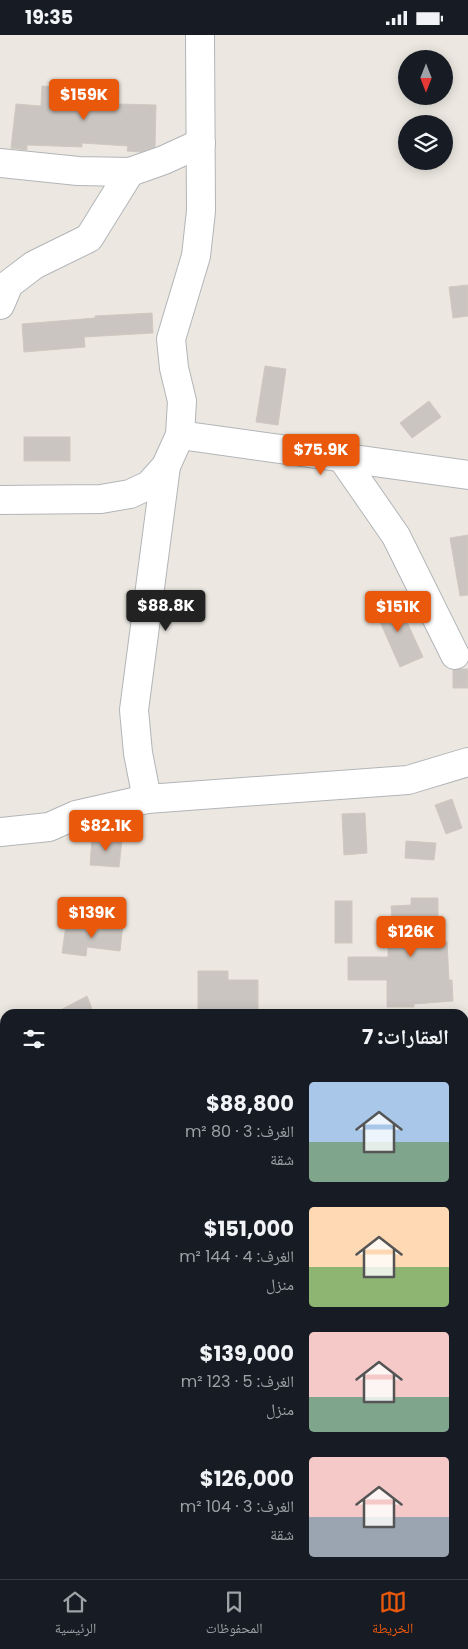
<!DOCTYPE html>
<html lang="ar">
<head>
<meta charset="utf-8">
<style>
	body { margin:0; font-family:Poppins,"Noto Naskh Arabic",sans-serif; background:#242831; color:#f1f3f6; direction:rtl; height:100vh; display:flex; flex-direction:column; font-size:19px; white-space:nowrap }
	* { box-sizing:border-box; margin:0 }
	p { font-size:16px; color:#9ea1a6 }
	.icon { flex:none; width:28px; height:28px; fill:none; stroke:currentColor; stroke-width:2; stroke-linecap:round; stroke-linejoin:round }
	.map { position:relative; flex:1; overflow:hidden; direction:ltr }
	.sheet { position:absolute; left:0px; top:974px; width:469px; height:571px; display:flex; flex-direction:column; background:#171b24; border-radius:15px 15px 0 0; box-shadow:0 2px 12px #0003; direction:rtl }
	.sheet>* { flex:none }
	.needle { width:32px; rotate:180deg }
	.fabs { position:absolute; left:398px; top:15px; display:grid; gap:10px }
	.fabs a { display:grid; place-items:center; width:55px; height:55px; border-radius:50%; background:#171b24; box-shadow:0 2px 12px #0003; font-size:25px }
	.price { position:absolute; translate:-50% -42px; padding:0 11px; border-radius:5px; background:#ea580c; color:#fff; font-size:16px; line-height:32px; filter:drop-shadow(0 1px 2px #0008) }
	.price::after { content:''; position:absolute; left:50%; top:30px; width:15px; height:11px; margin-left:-8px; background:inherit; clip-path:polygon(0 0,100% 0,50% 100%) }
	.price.active { background:#222; color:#fff }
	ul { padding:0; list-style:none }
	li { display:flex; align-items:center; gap:15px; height:125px; padding:0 20px }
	li span { display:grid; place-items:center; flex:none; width:140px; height:100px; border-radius:5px; color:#555 }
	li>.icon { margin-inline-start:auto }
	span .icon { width:60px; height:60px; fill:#fffc; stroke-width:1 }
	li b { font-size:21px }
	h2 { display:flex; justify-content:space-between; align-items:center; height:60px; padding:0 20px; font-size:21px }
	.status { display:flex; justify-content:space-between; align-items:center; height:35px; padding:0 25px; background:#171b24; direction:ltr }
	.status svg { height:14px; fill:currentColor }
	.menu { display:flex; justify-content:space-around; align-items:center; height:70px; border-top:1px solid #363941; background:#171b24; font-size:14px; color:#9ea1a6 }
	.menu a { display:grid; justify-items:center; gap:2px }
	.menu .active { color:#ea580c }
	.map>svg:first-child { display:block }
	.building { fill:#cac5c0; stroke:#d0c8c0 }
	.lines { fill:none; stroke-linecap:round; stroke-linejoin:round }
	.minor-casing { stroke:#b2b5b8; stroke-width:30 }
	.minor { stroke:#fff; stroke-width:28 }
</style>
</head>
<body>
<div class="status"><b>19:35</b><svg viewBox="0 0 49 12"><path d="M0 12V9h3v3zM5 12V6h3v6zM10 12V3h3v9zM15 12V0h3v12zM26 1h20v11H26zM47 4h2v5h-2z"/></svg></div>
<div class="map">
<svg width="468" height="1544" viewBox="0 0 468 1544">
	<rect width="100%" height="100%" fill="#ece8e1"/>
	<g class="building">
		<polygon points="42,51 119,56 118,69 156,70 155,112 141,117 127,116 128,111 82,108 82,112 27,110 27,115 11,113 16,69 41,71"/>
		<polygon points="468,250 468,281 453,283 449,252"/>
		<polygon points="152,278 153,298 84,302 85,312 24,317 22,289 95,283 95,281"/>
		<polygon points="265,331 286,334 278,390 256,387"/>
		<polygon points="429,366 441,382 412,403 400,388"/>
		<rect x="24" y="402" width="46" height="24"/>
		<polygon points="468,500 468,560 460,561 450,503"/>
		<polygon points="396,563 423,622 400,632 374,573"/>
		<polygon points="462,634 468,634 468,653 453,653 453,635"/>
		<polygon points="452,764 462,793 446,799 435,770"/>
		<polygon points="365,778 367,818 344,820 342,779"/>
		<polygon points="92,803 122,805 119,832 90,830"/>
		<polygon points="406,806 436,808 434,825 405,823"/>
		<polygon points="411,863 438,863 438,907 447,907 449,945 452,945 453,966 414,969 414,972 387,972 387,945 348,945 348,922 388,922 388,912 394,911 391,871 411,870"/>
		<rect x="335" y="866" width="17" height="42"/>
		<polygon points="102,887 123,890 120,916 87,912 86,921 62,918 66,890 101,895"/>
		<polygon points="198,936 228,936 228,945 258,945 258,979 198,979"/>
		<polygon points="87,961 94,979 53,979"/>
	</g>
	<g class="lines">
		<defs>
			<g id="minor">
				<polyline points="0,128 78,136 130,137 164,125 201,108"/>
				<polyline points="0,270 9,249 34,230 89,203 130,137"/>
				<polyline points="180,400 468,440"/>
				<polyline points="342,423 396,501 455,620"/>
				<polyline points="0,465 101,464 130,459 149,450 166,431 180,400 182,366 174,333 171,304 196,221 201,176 200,0"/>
				<polyline points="147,764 138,718 134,675 166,431"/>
				<polyline points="0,797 49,792 76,780 147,764 408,745 468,727"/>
				<polyline points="0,1206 5,1204"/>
				<polyline points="464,1476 468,1475"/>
				<polyline points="0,1534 5,1534"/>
				<polyline points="156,1544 156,1540"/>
			</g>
		</defs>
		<use href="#minor" class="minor-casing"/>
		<use href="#minor" class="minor"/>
	</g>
</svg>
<div class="fabs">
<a><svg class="needle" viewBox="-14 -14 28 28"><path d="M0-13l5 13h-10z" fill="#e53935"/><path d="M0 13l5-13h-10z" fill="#9ea1a6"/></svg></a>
<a><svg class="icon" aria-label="layers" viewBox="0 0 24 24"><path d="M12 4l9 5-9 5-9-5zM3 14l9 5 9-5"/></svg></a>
</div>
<b class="price" style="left:84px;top:86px">$159K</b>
<b class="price" style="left:321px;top:441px">$75.9K</b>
<b class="price active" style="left:166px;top:597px">$88.8K</b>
<b class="price" style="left:398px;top:598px">$151K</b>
<b class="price" style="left:106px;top:817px">$82.1K</b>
<b class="price" style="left:92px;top:904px">$139K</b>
<b class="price" style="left:411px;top:923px">$126K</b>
<section class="sheet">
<h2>العقارات: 7<svg class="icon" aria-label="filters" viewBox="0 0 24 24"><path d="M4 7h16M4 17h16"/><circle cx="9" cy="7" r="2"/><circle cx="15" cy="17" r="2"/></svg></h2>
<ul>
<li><span style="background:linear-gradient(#a9c7e8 60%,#7fa58c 0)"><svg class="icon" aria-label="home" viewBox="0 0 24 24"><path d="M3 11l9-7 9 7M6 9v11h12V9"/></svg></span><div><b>$88,800</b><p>الغرف: 3 · 80 m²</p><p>شقة</p></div></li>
<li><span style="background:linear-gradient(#ffd9b3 60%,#8fb573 0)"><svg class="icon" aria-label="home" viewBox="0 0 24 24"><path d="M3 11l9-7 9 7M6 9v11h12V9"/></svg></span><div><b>$151,000</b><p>الغرف: 4 · 144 m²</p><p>منزل</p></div></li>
<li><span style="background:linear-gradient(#f6c9c9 65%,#7fa58c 0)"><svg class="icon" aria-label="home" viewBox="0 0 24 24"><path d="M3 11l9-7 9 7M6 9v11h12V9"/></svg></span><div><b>$139,000</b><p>الغرف: 5 · 123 m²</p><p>منزل</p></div></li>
<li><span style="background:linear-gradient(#f6c9c9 60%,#9aa5b1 0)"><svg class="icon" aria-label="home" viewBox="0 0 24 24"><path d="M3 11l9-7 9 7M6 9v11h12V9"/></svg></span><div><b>$126,000</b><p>الغرف: 3 · 104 m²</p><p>شقة</p></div></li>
</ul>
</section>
</div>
<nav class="menu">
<a class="active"><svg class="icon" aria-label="map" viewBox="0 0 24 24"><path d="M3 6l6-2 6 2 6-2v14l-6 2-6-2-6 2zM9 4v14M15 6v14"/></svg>الخريطة</a>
<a><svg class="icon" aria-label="saved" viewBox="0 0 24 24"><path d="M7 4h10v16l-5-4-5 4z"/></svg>المحفوظات</a>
<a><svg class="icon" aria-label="home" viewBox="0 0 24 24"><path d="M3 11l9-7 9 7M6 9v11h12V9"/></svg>الرئيسية</a>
</nav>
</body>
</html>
